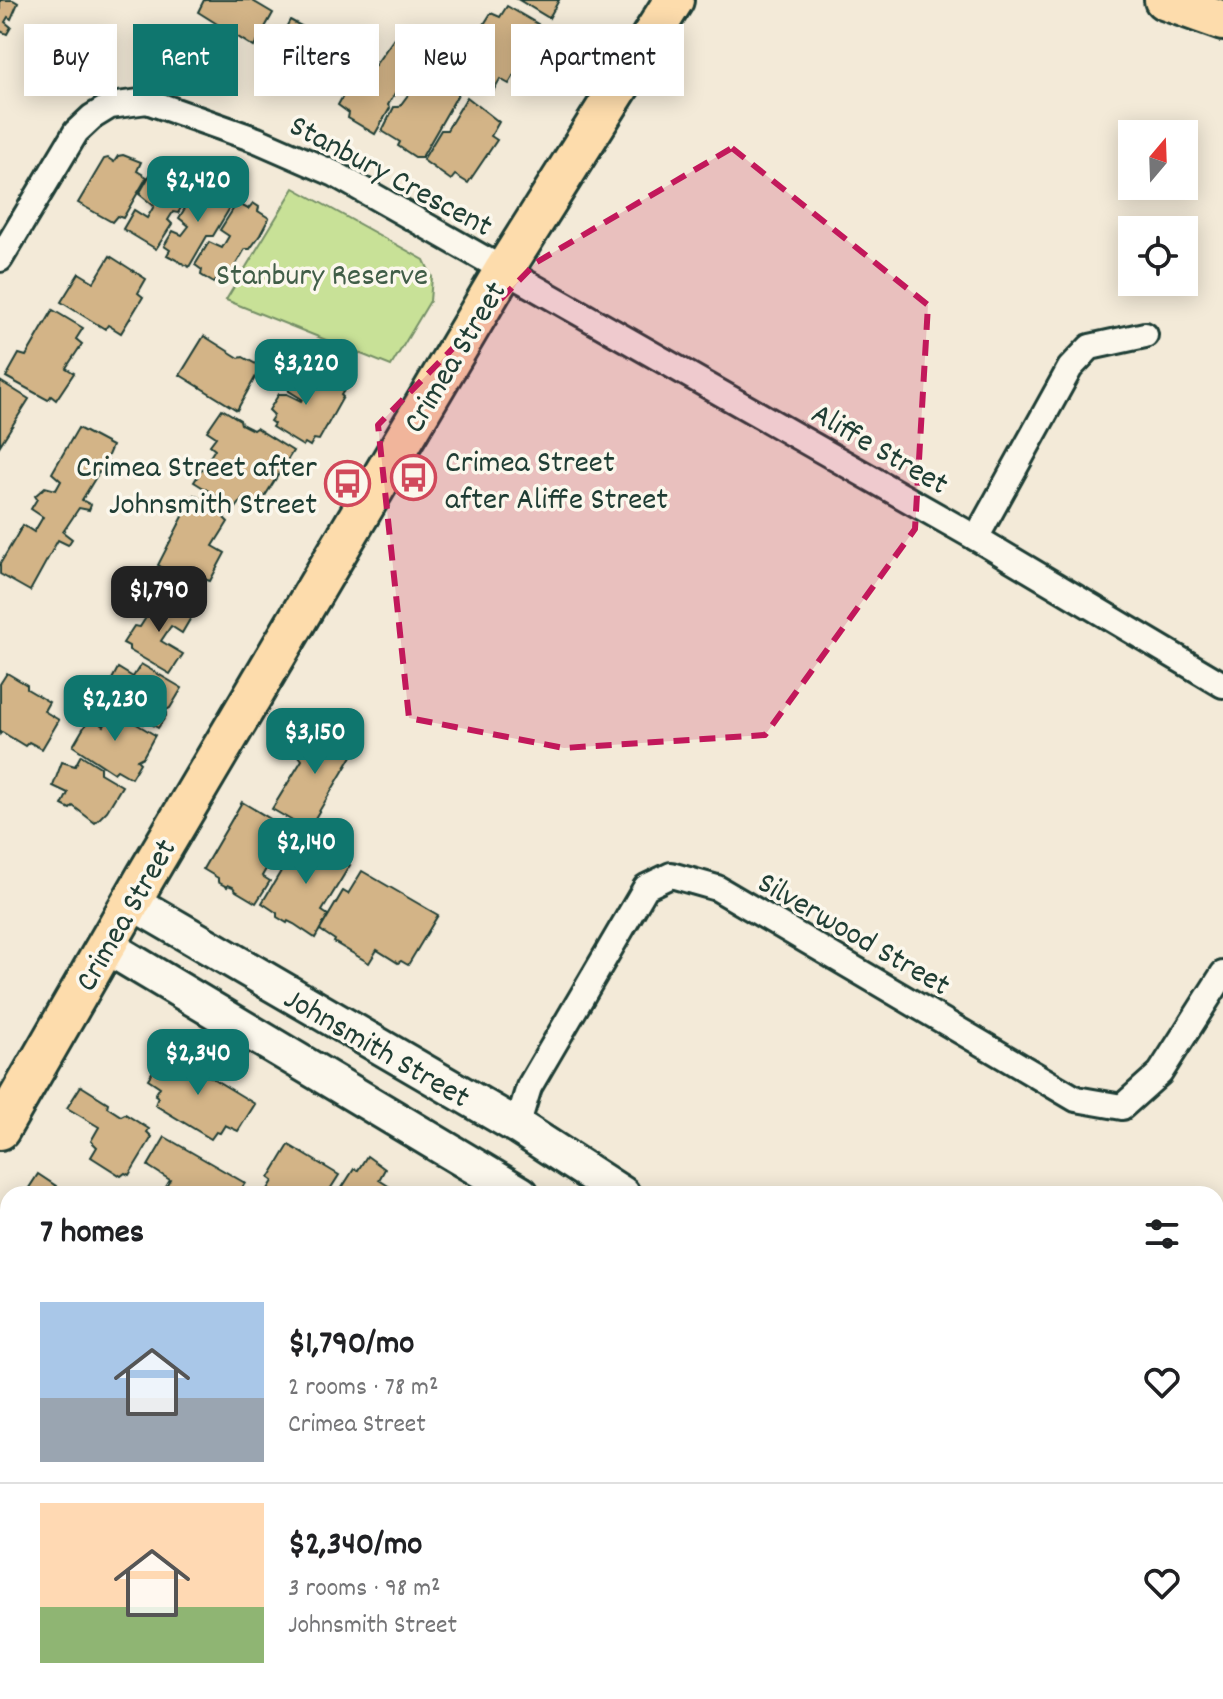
<!DOCTYPE html>
<html lang="en">
<head>
<meta charset="utf-8">
<style>
	body { margin:0; font-family:Dekko,sans-serif; background:#f2f2f2; color:#202124; height:100vh; display:flex; flex-direction:column; font-size:30px; white-space:nowrap }
	* { box-sizing:border-box; margin:0 }
	p { font-size:26px; color:#757577 }
	.icon { flex:none; width:44px; height:44px; fill:none; stroke:currentColor; stroke-width:2; stroke-linecap:round; stroke-linejoin:round }
	.map { position:relative; flex:1; overflow:hidden }
	.details { position:absolute; left:0px; top:1186px; width:1224px; height:514px; display:flex; flex-direction:column; background:#fff; border-radius:24px 24px 0 0; box-shadow:0 4px 20px #0003 }
	.details>* { flex:none }
	.hud { position:absolute; left:24px; top:24px; width:800px; height:72px; display:flex; gap:16px }
	.needle { width:52px; rotate:19deg }
	.fabs { position:absolute; left:1118px; top:120px; display:grid; gap:16px }
	.fabs a { display:grid; place-items:center; width:80px; height:80px; border-radius:0px; background:#fff; box-shadow:0 4px 20px #0003; font-size:40px }
	.price { position:absolute; translate:-50% -68px; padding:0 18px; border-radius:16px; background:#0f766e; color:#fff; font-size:26px; line-height:52px; filter:drop-shadow(0 2px 4px #0008) }
	.price::after { content:''; position:absolute; left:50%; top:48px; width:24px; height:18px; margin-left:-12px; background:inherit; clip-path:polygon(0 0,100% 0,50% 100%) }
	.price.current { background:#222; color:#fff }
	ul { padding:0; list-style:none }
	li { display:flex; align-items:center; gap:24px; height:200px; padding:0 40px }
	li+li { border-top:2px solid #e0e0e0 }
	li span { display:grid; place-items:center; flex:none; width:224px; height:160px; border-radius:0px; color:#555 }
	li>.icon { margin-inline-start:auto }
	span .icon { width:96px; height:96px; fill:#fffc; stroke-width:1 }
	li b { font-size:34px }
	h2 { display:flex; justify-content:space-between; align-items:center; height:96px; padding:0 40px; font-size:34px }
	.pill { padding:0 28px; border-radius:0px; background:#fff; box-shadow:0 4px 20px #0003; font-size:28px; line-height:72px }
	.pill.current { background:#0f766e; color:#fff }
	.map>svg:first-child { display:block }
	.park { fill:#c8e197; stroke:#748f66; stroke-width:2 }
	.building { fill:#d3b487; stroke:#1f3d34; stroke-width:2 }
	.lines { fill:none; stroke-linecap:round; stroke-linejoin:round }
	.street-casing { stroke:#1f3d34; stroke-width:30 }
	.secondary-casing { stroke:#1f3d34; stroke-width:40 }
	.primary-casing { stroke:#1f3d34; stroke-width:44 }
	.street { stroke:#fbf7ec; stroke-width:24 }
	.secondary { stroke:#fbf7ec; stroke-width:34 }
	.primary { stroke:#fddcac; stroke-width:38 }
	.marked { fill:#c2185b; fill-opacity:0.2; stroke:#c2185b; stroke-width:6; stroke-dasharray:16 10; stroke-linejoin:round }
	.labels { text-anchor:middle; stroke-width:7; stroke-linejoin:round; paint-order:stroke }
	.street-label { font-size:32px; fill:#1f3d34; stroke:#fbf7ec }
	.park-label { font-size:32px; fill:#415e48; stroke:#fbf7ec }
	.poi-label { font-size:32px; fill:#1f3d34; stroke:#fbf7ec; text-anchor:start }
</style>
</head>
<body>
<div class="map">
<svg width="1223" height="1699" viewBox="0 0 1223 1699">
	<rect width="100%" height="100%" fill="#f3ead8"/>
	<filter id="ink" filterUnits="userSpaceOnUse"><feTurbulence type="fractalNoise" baseFrequency=".0125" numOctaves="2"/><feDisplacementMap in="SourceGraphic" scale="16" xChannelSelector="R" yChannelSelector="G"/><feConvolveMatrix kernelMatrix="1 2 1 2 8 2 1 2 1" color-interpolation-filters="sRGB"/></filter>
	<g filter="url(#ink)">
		<polygon class="park" points="294,188 424,260 432,277 430,301 391,366 226,300"/>
		<g class="building">
			<polygon points="0,0 13,0 18,3 11,19 8,17 5,22 11,27 7,34 0,31"/>
			<polygon points="204,0 251,0 273,13 254,47 198,12"/>
			<polygon points="519,0 559,0 549,18"/>
			<polygon points="507,6 538,24 520,55 524,59 509,84 500,79 492,93 459,74 459,70 450,63 473,26 481,29 491,13 500,17"/>
			<polygon points="290,20 355,55 334,92 270,57"/>
			<polygon points="395,37 419,52 388,105 390,108 375,134 348,118 349,113 338,105 353,78 356,78 364,67 371,71"/>
			<polygon points="436,72 461,89 422,157 415,157 398,146 400,142 382,131 394,107 399,107 416,84 425,89"/>
			<polygon points="467,97 499,122 491,136 497,140 468,183 455,175 451,180 423,160 441,130 447,130"/>
			<polygon points="123,155 141,162 137,171 147,177 123,218 117,216 112,222 78,203 104,159 108,158 114,162 118,156"/>
			<polygon points="155,166 177,176 175,182 191,191 178,213 173,212 168,220 172,224 156,249 123,229 134,210 147,218 154,206 139,194"/>
			<polygon points="201,182 222,191 219,198 231,206 213,236 207,236 189,267 167,255 170,250 164,246 173,231 182,235 189,226 179,218"/>
			<polygon points="237,203 248,209 253,203 259,207 258,211 269,218 260,235 250,249 245,249 225,283 218,278 214,283 201,275 202,270 195,265 209,242 222,248 229,236 220,230"/>
			<polygon points="110,256 146,279 138,293 143,297 121,333 108,325 105,329 61,302 79,273 94,282"/>
			<polygon points="53,310 83,328 76,339 82,344 66,368 74,373 56,400 51,396 48,400 6,377 19,354 26,356"/>
			<polygon points="204,336 239,358 243,357 261,367 237,410 180,375"/>
			<polygon points="305,365 345,389 341,395 343,397 319,440 314,439 310,446 305,443 303,446 272,427 274,424 270,421 274,415 269,410 279,394 287,394 301,401 302,399 289,391 287,384 296,371 299,373"/>
			<polygon points="0,381 29,399 0,445"/>
			<polygon points="222,409 240,420 241,424 253,430 256,428 293,451 260,504 244,497 236,508 194,482 215,449 210,445 216,437 207,431"/>
			<polygon points="78,428 112,446 106,460 117,468 111,478 99,472 82,500 91,505 89,510 79,508 63,532 72,539 68,545 58,540 30,591 0,574 0,564 23,525 34,532 43,517 31,509 37,499 35,496 45,487 56,490 61,481 52,473"/>
			<polygon points="194,495 226,513 224,518 228,522 213,546 225,553 210,581 204,579 198,589 158,565"/>
			<polygon points="161,594 193,614 182,633 171,626 161,641 183,654 170,674 129,650 129,646 123,643 134,626 140,627"/>
			<polygon points="141,664 182,688 170,708 166,710 166,716 158,728 146,721 143,724 102,698 118,668 133,677"/>
			<polygon points="7,673 27,685 27,689 49,702 44,711 59,720 42,749 29,742 25,746 2,732 0,734 0,684"/>
			<polygon points="113,710 155,735 143,757 137,760 140,763 131,778 117,770 114,773 73,746 90,717 104,726"/>
			<polygon points="320,723 358,746 308,830 272,809 302,760 299,756"/>
			<polygon points="81,755 100,767 100,773 122,786 107,811 95,823 73,806 70,809 62,805 68,793 53,786 62,762 75,766"/>
			<polygon points="242,802 289,830 262,876 270,881 256,903 236,891 233,887 228,885 227,887 218,882 218,878 203,869"/>
			<polygon points="302,836 350,865 322,911 328,915 315,938 294,924 288,921 287,923 277,917 277,913 262,903"/>
			<polygon points="362,871 438,915 408,965 401,961 398,963 377,950 369,963 334,942 335,940 320,930 343,891 348,894"/>
			<polygon points="166,1050 255,1104 238,1131 225,1125 220,1133 216,1132 211,1139 155,1105 158,1097 155,1095 160,1087 148,1079"/>
			<polygon points="81,1086 108,1103 107,1107 121,1116 125,1114 149,1129 147,1132 152,1137 129,1175 125,1173 121,1176 91,1157 97,1147 91,1141 99,1127 67,1108"/>
			<polygon points="165,1137 245,1183 238,1194 163,1192 170,1180 148,1166"/>
			<polygon points="289,1145 339,1175 327,1194 265,1194 273,1181 269,1178"/>
			<polygon points="367,1156 385,1169 379,1180 401,1194 338,1194 354,1169 358,1170"/>
			<polygon points="38,1174 56,1186 54,1191 58,1194 25,1194"/>
			<polygon points="8,1308 8,1371 0,1366 0,1313 2,1309 6,1310"/>
			<polygon points="5,1668 8,1692 35,1692 38,1699 0,1699 0,1670"/>
			<polygon points="59,1692 82,1692 74,1699 65,1699"/>
			<polygon points="313,1692 332,1692 343,1699 306,1699"/>
			<polygon points="645,1692 693,1692 700,1699 639,1699"/>
		</g>
		<g class="lines">
			<defs>
				<g id="street">
					<polyline points="0,259 76,132 92,117 110,106 147,101 257,140 335,174 976,538 1223,685"/>
					<polyline points="976,538 1070,368 1090,347 1145,335"/>
					<polyline points="517,1126 529,1087 646,887 671,875 717,888 1076,1099 1122,1107 1160,1073 1223,974"/>
					<polyline points="1018,1692 1022,1699"/>
					<polyline points="207,1699 211,1692"/>
				</g>
				<g id="secondary">
					<polyline points="132,902 517,1126 622,1194"/>
					<polyline points="106,946 521,1194"/>
				</g>
				<g id="primary">
					<polyline points="1164,0 1223,21"/>
					<polyline points="0,1130 146,876 504,270 674,0"/>
					<polyline points="1216,1589 1223,1586"/>
					<polyline points="1216,1656 1223,1654"/>
					<polyline points="966,1699 978,1692"/>
					<polyline points="1110,1699 1128,1692"/>
				</g>
			</defs>
			<use href="#street" class="street-casing"/>
			<use href="#secondary" class="secondary-casing"/>
			<use href="#primary" class="primary-casing"/>
			<use href="#street" class="street"/>
			<use href="#secondary" class="secondary"/>
			<use href="#primary" class="primary"/>
		</g>
	</g>
	<path class="marked" d="M732,148l196,157 -13,224 -150,206 -201,13 -155,-30 -31,-293 159,-163z"/>
	<defs>
		<symbol id="bus-ring" viewBox="-11 -11 22 22"><circle r="9.5" fill="#fbf7ec" stroke="#d1495b" stroke-width="1.5"/><path d="M-5-6H5V4H4V6H2V4H-2V6H-4V4H-5ZM-3.5-4V0h7V-4ZM-3.5 1.2v1.5H-2V1.2ZM2 1.2v1.5H3.5V1.2Z" fill="#d1495b"/></symbol>
	</defs>
	<g fill-rule="evenodd">
		<use href="#bus-ring" x="388" y="452" width="51" height="51"/>
		<use href="#bus-ring" x="322" y="458" width="51" height="51"/>
	</g>
	<g class="labels">
		<g class="street-label">
			<text transform="translate(392 174) rotate(28)" y="11">Stanbury Crescent</text>
			<text transform="translate(453 356) rotate(-59)" y="11">Crimea Street</text>
			<text transform="translate(881 447) rotate(30)" y="11">Aliffe Street</text>
			<text transform="translate(124 914) rotate(-60)" y="11">Crimea Street</text>
			<text transform="translate(855 932) rotate(30)" y="11">Silverwood Street</text>
			<text transform="translate(378 1046) rotate(30)" y="11">Johnsmith Street</text>
		</g>
		<g class="park-label">
			<text x="322" y="284">Stanbury Reserve</text>
		</g>
		<g class="poi-label">
			<text x="445" y="471">Crimea Street<tspan x="445" dy="37">after Aliffe Street</tspan></text>
			<text x="317" y="476" text-anchor="end">Crimea Street after<tspan x="317" dy="37">Johnsmith Street</tspan></text>
		</g>
	</g>
</svg>
<div class="fabs">
<a><svg class="needle" viewBox="-14 -14 28 28"><path d="M0-13l5 13h-10z" fill="#e53935"/><path d="M0 13l5-13h-10z" fill="#757577"/></svg></a>
<a><svg class="icon" aria-label="locate" viewBox="0 0 24 24"><circle cx="12" cy="12" r="6"/><path d="M12 2v4M12 18v4M2 12h4M18 12h4"/></svg></a>
</div>
<b class="price" style="left:198px;top:224px">$2,420</b>
<b class="price" style="left:306px;top:407px">$3,220</b>
<b class="price current" style="left:159px;top:634px">$1,790</b>
<b class="price" style="left:115px;top:743px">$2,230</b>
<b class="price" style="left:315px;top:776px">$3,150</b>
<b class="price" style="left:306px;top:886px">$2,140</b>
<b class="price" style="left:198px;top:1097px">$2,340</b>
<div class="hud">
<a class="pill">Buy</a>
<a class="pill current">Rent</a>
<a class="pill">Filters</a>
<a class="pill">New</a>
<a class="pill">Apartment</a>
</div>
<section class="details">
<h2>7 homes<svg class="icon" aria-label="filters" viewBox="0 0 24 24"><path d="M4 7h16M4 17h16"/><circle cx="9" cy="7" r="2"/><circle cx="15" cy="17" r="2"/></svg></h2>
<ul>
<li><span style="background:linear-gradient(#a9c7e8 60%,#9aa5b1 0)"><svg class="icon" aria-label="home" viewBox="0 0 24 24"><path d="M3 11l9-7 9 7M6 9v11h12V9"/></svg></span><div><b>$1,790/mo</b><p>2 rooms · 78 m²</p><p>Crimea Street</p></div><svg class="icon" aria-label="heart" viewBox="0 0 24 24"><path d="M12 20l-8-8c-3-5 5-10 8-4 3-6 11-1 8 4z"/></svg></li>
<li><span style="background:linear-gradient(#ffd9b3 65%,#8fb573 0)"><svg class="icon" aria-label="home" viewBox="0 0 24 24"><path d="M3 11l9-7 9 7M6 9v11h12V9"/></svg></span><div><b>$2,340/mo</b><p>3 rooms · 98 m²</p><p>Johnsmith Street</p></div><svg class="icon" aria-label="heart" viewBox="0 0 24 24"><path d="M12 20l-8-8c-3-5 5-10 8-4 3-6 11-1 8 4z"/></svg></li>
</ul>
</section>
</div>
</body>
</html>
